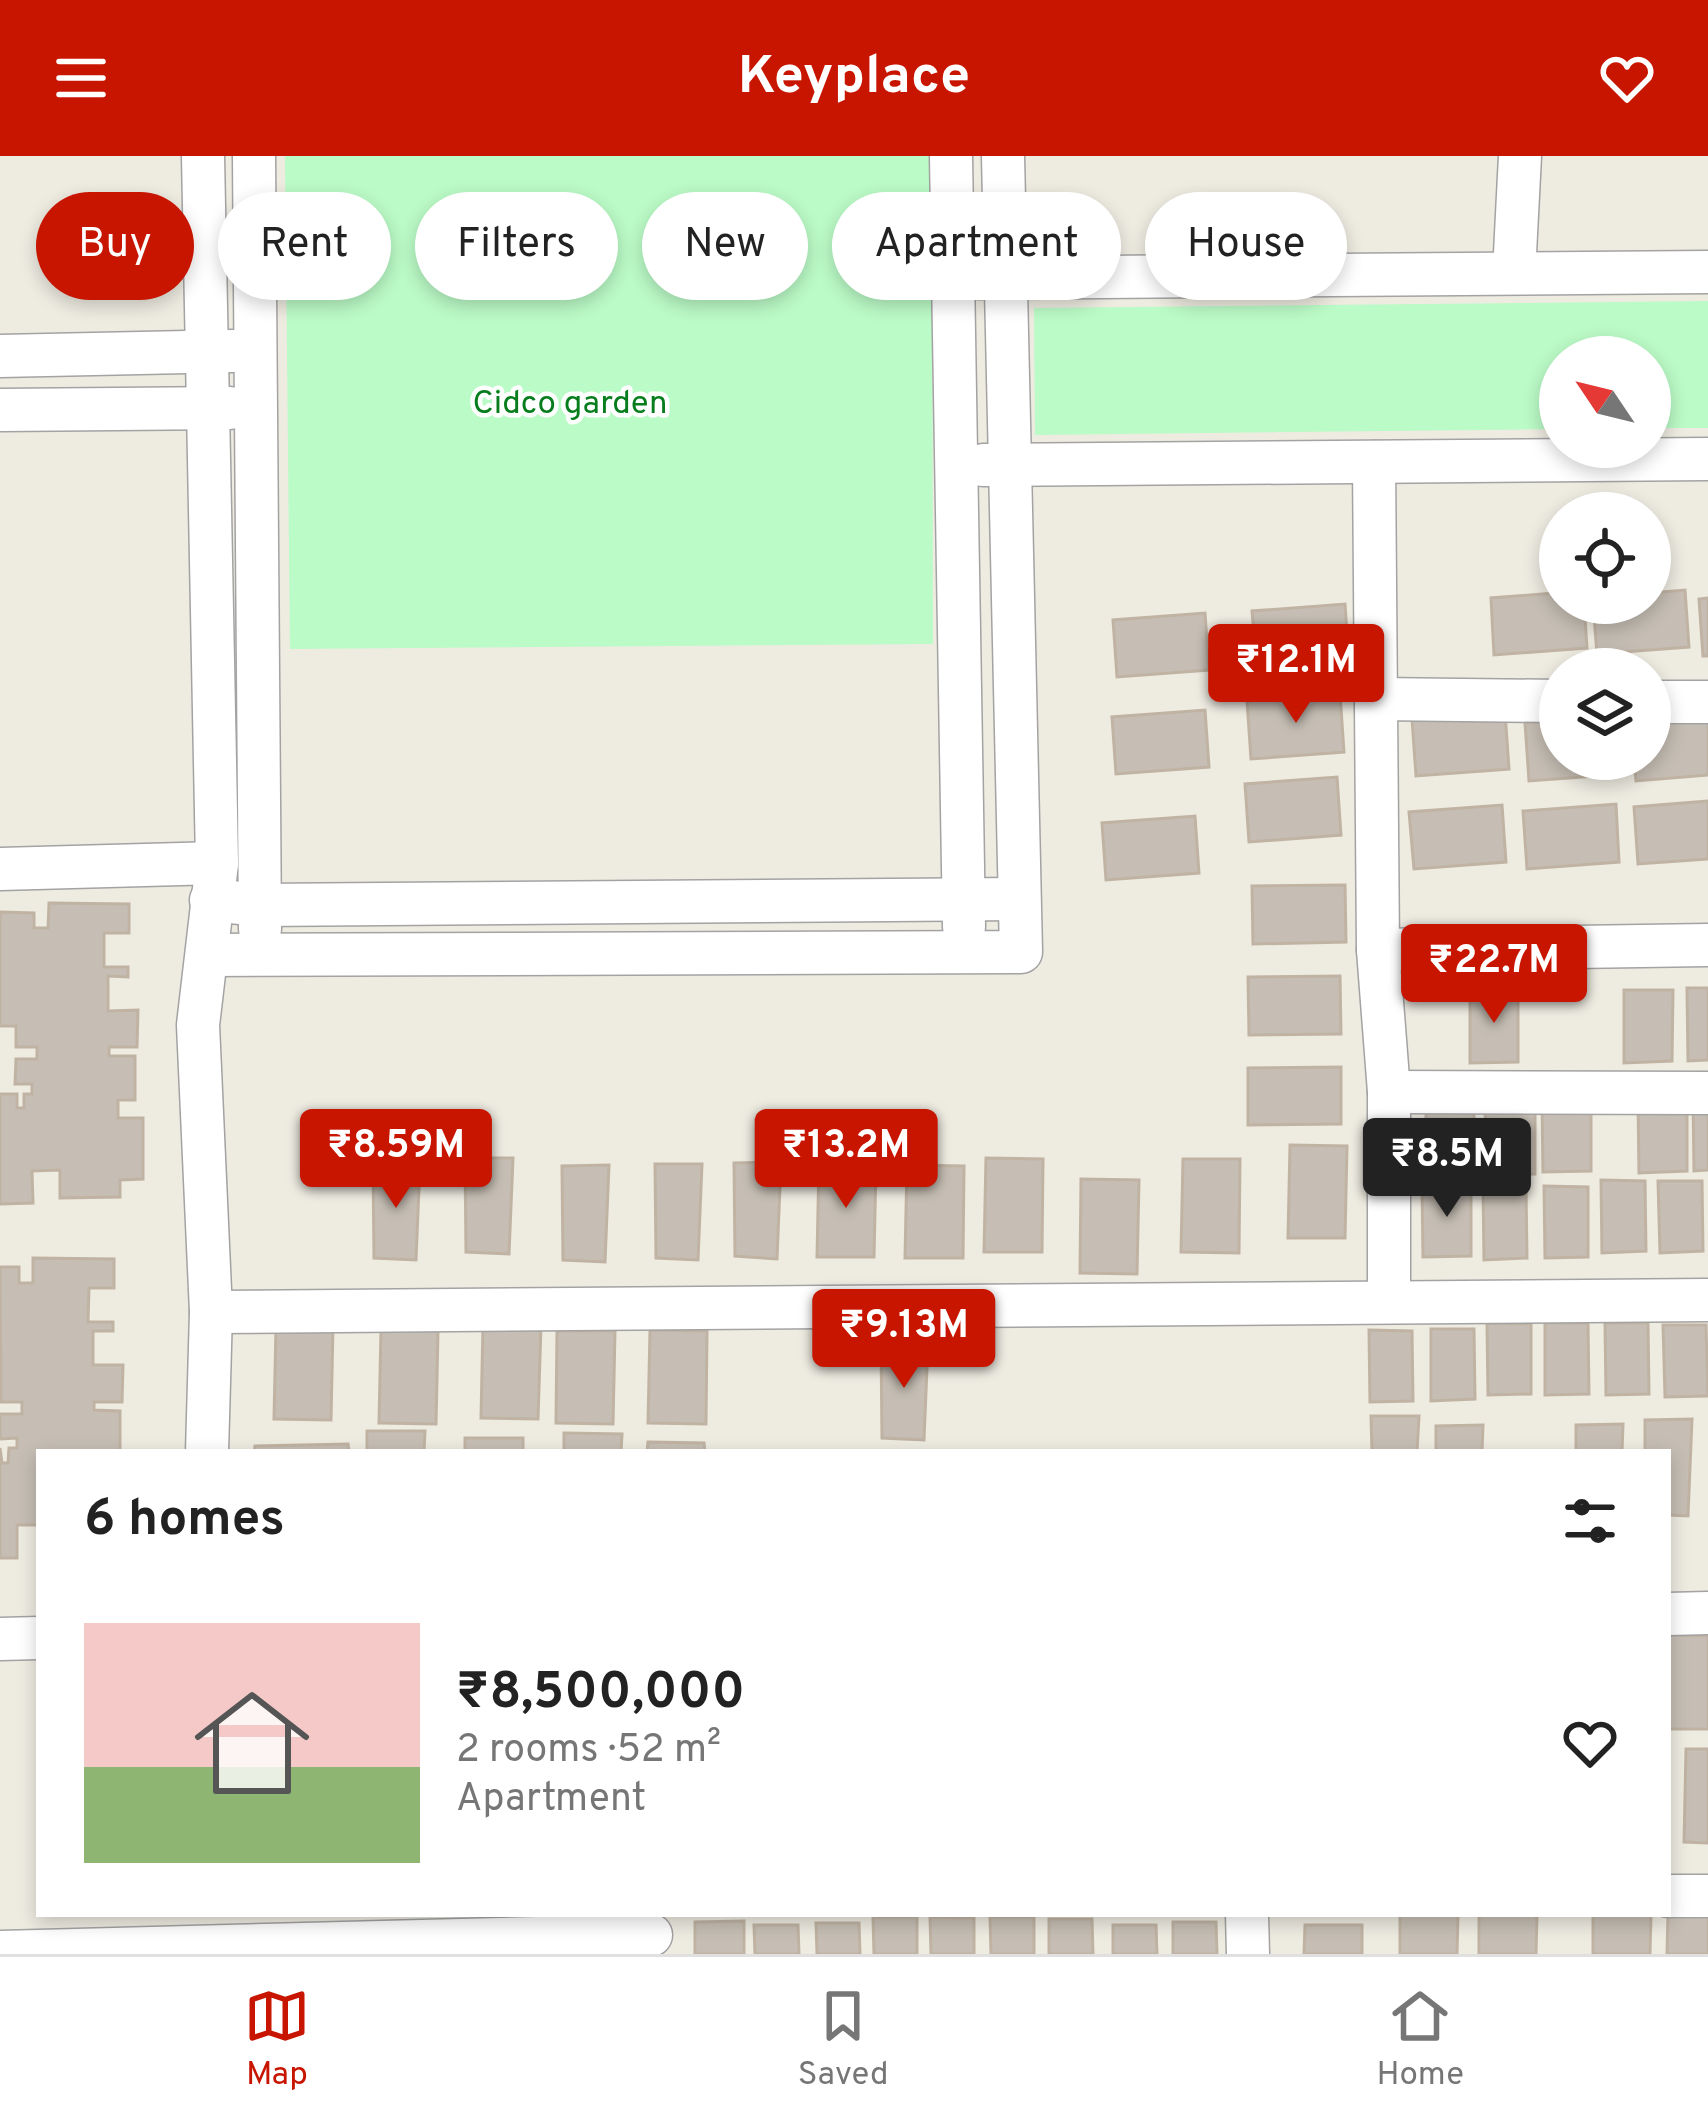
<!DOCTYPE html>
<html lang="en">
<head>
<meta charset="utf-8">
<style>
	body { margin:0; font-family:Overpass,sans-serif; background:#f2f2f2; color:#222; height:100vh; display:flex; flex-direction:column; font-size:45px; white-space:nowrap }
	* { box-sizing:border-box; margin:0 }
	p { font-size:39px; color:#767676 }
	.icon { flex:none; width:66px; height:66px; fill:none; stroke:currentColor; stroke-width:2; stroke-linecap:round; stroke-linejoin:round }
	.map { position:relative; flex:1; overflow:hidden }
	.sheet { position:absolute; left:36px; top:1293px; width:1635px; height:468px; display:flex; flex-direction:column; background:#fff; border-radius:0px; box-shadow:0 6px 18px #0003 }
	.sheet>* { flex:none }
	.hud { position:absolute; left:36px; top:36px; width:1638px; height:108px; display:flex; gap:24px }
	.needle { width:78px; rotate:305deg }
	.tools { position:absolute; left:1539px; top:180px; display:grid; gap:24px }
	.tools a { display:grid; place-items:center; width:132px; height:132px; border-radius:50%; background:#fff; box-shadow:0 6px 18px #0003; font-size:60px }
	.price { position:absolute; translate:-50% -102px; padding:0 27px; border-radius:12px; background:#c81500; color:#fff; font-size:39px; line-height:78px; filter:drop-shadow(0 3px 6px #0008) }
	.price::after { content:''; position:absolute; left:50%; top:72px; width:36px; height:27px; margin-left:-18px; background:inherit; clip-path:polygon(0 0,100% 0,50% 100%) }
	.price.current { background:#222; color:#fff }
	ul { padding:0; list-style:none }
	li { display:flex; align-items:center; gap:36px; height:300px; padding:0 48px }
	li span { display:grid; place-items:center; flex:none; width:336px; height:240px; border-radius:0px; color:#555 }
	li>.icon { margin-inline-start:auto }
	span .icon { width:144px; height:144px; fill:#fffc; stroke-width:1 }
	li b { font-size:51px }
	h2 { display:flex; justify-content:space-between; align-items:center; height:144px; padding:0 48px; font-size:51px }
	.pill { padding:0 42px; border-radius:54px; background:#fff; box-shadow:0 6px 18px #0003; font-size:42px; line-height:108px }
	.pill.current { background:#c81500; color:#fff }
	header { display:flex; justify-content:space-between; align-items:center; height:156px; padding:0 48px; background:#c81500; color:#fff; font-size:54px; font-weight:700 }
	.tabs { display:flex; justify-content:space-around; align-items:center; height:168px; border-top:3px solid #e0e0e0; background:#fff; font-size:33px; color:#767676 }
	.tabs a { display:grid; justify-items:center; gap:6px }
	.tabs .current { color:#c81500 }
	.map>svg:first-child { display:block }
	.park { fill:#bbfbc7 }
	.building { fill:#c6beb4; stroke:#c0b3a3; stroke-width:3 }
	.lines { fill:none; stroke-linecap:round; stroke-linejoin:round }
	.street-casing { stroke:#a3a3a3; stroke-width:45 }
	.street { stroke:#fff; stroke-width:42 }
	.labels { text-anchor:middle; stroke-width:9; stroke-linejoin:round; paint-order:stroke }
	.park-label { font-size:33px; fill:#077d1e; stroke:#fff }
</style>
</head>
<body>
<header><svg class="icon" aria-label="menu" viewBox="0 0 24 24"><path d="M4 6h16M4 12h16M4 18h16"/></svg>Keyplace<svg class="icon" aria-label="heart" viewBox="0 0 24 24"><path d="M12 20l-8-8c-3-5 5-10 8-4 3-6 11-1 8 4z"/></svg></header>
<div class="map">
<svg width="1708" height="1798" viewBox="0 0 1708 1798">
	<rect width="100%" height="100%" fill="#eeebe1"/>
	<g class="park">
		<polygon points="285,0 932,0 933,488 290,493"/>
		<polygon points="1708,145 1708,272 1650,272 1650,201 1560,201 1560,273 1035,279 1034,152"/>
	</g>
	<g class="building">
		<polygon points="1685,434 1689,491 1597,498 1593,447 1650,447 1650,437"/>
		<polygon points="1554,437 1560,437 1560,447 1584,447 1587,492 1494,499 1491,442"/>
		<polygon points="1708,442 1708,500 1703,500 1699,443"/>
		<polygon points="1345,448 1349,506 1257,513 1252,455"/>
		<polygon points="1205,457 1209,514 1117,521 1113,464"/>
		<polygon points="1340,538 1344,596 1251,603 1247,545"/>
		<polygon points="1205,554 1209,611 1116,618 1112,561"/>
		<polygon points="1505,556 1509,613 1416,620 1412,563"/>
		<polygon points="1708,561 1708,619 1636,625 1634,603 1650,603 1650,566"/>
		<polygon points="1560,565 1560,603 1621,603 1622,618 1529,625 1525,567"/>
		<polygon points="1337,621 1341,679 1249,686 1245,628"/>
		<polygon points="1708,645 1708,703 1638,708 1634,651"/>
		<polygon points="1616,648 1619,706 1527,713 1523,655"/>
		<polygon points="1502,649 1506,706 1414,713 1409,656"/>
		<polygon points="1195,660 1199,717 1106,724 1102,667"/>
		<polygon points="1345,729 1346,786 1253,788 1252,730"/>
		<polygon points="49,747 129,748 129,777 104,777 104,811 128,811 128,821 108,820 108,855 138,854 137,891 109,891 109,900 135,900 135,944 118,944 118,962 143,962 143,1023 120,1024 120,1041 60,1042 60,1014 32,1015 33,1047 0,1048 0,938 17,938 17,952 24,952 24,938 32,938 32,928 15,928 16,903 37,903 37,891 16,891 16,870 0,870 0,756 34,757 34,772 48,772"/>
		<polygon points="1340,820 1341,878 1249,879 1248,821"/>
		<polygon points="1687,832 1708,832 1708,904 1688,905"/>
		<polygon points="1518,834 1518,906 1470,907 1470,835"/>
		<polygon points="1624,834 1673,834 1672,905 1624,907"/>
		<polygon points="1341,911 1341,968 1248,969 1248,912"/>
		<polygon points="1693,942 1708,942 1708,1014 1694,1015"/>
		<polygon points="1542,944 1591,944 1591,1015 1543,1016"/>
		<polygon points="1638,944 1687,944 1687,1015 1639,1017"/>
		<polygon points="1535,946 1535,1018 1486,1019 1485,947"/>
		<polygon points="1426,949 1474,949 1474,1020 1426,1022"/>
		<polygon points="1290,989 1347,990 1345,1082 1288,1082"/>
		<polygon points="465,1002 513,1002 509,1098 466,1096"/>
		<polygon points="986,1002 1043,1003 1042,1096 984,1096"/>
		<polygon points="1183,1003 1240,1003 1239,1097 1181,1096"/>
		<polygon points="781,1006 777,1103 735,1100 734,1007"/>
		<polygon points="373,1008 420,1008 416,1104 374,1102"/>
		<polygon points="655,1008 702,1008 698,1104 656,1102"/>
		<polygon points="819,1008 876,1009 874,1101 817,1101"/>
		<polygon points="609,1009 605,1106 563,1104 562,1010"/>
		<polygon points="907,1009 964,1010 963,1102 905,1102"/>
		<polygon points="1081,1023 1139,1024 1137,1118 1080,1117"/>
		<polygon points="1601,1024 1645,1025 1646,1095 1602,1097"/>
		<polygon points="1658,1025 1702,1025 1703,1095 1660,1097"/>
		<polygon points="1471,1028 1471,1100 1423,1101 1422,1029"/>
		<polygon points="1544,1030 1588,1031 1588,1101 1545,1102"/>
		<polygon points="1483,1032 1526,1032 1527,1102 1484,1104"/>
		<polygon points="33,1102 114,1103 114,1132 89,1132 88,1166 113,1166 113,1175 93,1175 93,1209 123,1209 122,1246 94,1246 94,1254 120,1255 120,1296 39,1296 39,1369 17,1369 17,1402 0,1402 0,1292 2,1307 8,1307 9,1292 17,1292 17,1282 0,1283 0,1258 22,1258 22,1246 1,1246 0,1111 19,1111 19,1127 33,1127"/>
		<polygon points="1487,1167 1531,1168 1531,1238 1488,1239"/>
		<polygon points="1545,1167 1588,1167 1589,1238 1545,1239"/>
		<polygon points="1605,1167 1648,1167 1649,1238 1606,1239"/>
		<polygon points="483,1169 541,1170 538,1263 481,1262"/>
		<polygon points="1663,1169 1706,1169 1708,1240 1665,1241"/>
		<polygon points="276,1170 333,1171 331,1264 274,1263"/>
		<polygon points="381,1173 438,1175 436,1268 379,1267"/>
		<polygon points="1431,1173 1474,1173 1475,1243 1431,1245"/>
		<polygon points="650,1174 707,1175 706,1268 648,1267"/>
		<polygon points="1369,1174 1412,1175 1413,1245 1370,1246"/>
		<polygon points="557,1175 615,1175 613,1268 556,1267"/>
		<polygon points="881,1188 928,1188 924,1284 882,1282"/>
		<polygon points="1371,1260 1419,1260 1417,1296 1372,1296"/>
		<polygon points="1692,1263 1688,1360 1668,1359 1668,1296 1645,1296 1645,1264"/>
		<polygon points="1623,1268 1622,1296 1576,1296 1576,1269"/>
		<polygon points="1483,1269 1482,1296 1436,1296 1436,1270"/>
		<polygon points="367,1275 425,1275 424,1296 367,1296"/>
		<polygon points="564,1277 622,1278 621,1296 564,1296"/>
		<rect x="465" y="1282" width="58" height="14"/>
		<polygon points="648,1286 704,1287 705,1296 647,1296"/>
		<polygon points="348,1288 349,1296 254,1296 255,1290"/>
		<polygon points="1668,1479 1708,1480 1708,1573 1668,1573"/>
		<polygon points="1686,1593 1708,1593 1708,1687 1684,1686"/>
		<polygon points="1668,1755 1708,1755 1708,1798 1667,1798"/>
		<polygon points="1400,1758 1458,1758 1457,1798 1400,1798"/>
		<polygon points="1479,1758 1537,1759 1536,1798 1479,1798"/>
		<polygon points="1593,1758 1651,1758 1650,1798 1593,1798"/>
		<polygon points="873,1761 917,1761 917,1798 874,1798"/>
		<polygon points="930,1761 974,1762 974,1798 931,1798"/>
		<polygon points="990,1761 1034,1761 1034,1798 991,1798"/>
		<polygon points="1049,1763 1092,1763 1093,1798 1049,1798"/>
		<polygon points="744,1765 744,1798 695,1798 695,1766"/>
		<polygon points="1173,1766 1216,1766 1217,1798 1173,1798"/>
		<polygon points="816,1767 859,1767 860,1798 817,1798"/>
		<polygon points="754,1769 798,1769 799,1798 755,1798"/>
		<polygon points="1113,1769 1156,1769 1157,1798 1113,1798"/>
		<polygon points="1305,1769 1362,1769 1362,1798 1304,1798"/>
	</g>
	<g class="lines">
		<defs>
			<g id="street">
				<polyline points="203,0 217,707 198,869 211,1156 207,1296"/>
				<polyline points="254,0 260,773"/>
				<polyline points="951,0 964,771"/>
				<polyline points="1514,117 1520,0"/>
				<polyline points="978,122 1708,116"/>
				<polyline points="0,200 233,195"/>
				<polyline points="0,254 230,252"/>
				<polyline points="1374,306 1378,794 1389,936 1389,1146"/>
				<polyline points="983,309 1708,303"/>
				<polyline points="1377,543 1560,545"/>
				<polyline points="1650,546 1708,546"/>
				<polyline points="0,713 217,707"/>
				<polyline points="211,744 259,749 1019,743"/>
				<polyline points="1378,794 1708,789"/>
				<polyline points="208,799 1021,796 1003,0"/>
				<polyline points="1389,936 1708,937"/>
				<polyline points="211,1156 1708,1144"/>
				<polyline points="1668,1458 1708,1457"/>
				<polyline points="0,1483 39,1482"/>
				<polyline points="1668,1740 1708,1740"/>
				<polyline points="1247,1758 1248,1798"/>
				<polyline points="0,1796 651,1779"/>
			</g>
		</defs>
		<use href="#street" class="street-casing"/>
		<use href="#street" class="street"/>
	</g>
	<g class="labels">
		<g class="park-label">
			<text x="570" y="257">Cidco garden</text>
		</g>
	</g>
</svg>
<div class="tools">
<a><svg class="needle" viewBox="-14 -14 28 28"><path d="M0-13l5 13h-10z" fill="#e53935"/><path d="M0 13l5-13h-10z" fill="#767676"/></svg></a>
<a><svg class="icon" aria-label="locate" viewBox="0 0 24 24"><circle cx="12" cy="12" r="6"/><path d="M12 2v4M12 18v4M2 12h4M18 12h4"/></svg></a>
<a><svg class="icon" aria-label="layers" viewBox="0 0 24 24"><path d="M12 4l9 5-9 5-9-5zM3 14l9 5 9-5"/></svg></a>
</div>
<b class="price" style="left:1296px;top:570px">₹12.1M</b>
<b class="price" style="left:1494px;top:870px">₹22.7M</b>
<b class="price" style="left:396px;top:1055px">₹8.59M</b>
<b class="price" style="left:846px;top:1055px">₹13.2M</b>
<b class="price current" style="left:1447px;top:1064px">₹8.5M</b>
<b class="price" style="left:904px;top:1235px">₹9.13M</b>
<div class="hud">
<a class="pill current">Buy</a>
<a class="pill">Rent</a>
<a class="pill">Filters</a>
<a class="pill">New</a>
<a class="pill">Apartment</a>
<a class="pill">House</a>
</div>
<section class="sheet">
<h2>6 homes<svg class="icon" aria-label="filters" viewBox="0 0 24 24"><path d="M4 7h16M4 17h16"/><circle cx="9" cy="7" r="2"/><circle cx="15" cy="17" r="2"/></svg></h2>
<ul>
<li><span style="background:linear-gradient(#f6c9c9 60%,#8fb573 0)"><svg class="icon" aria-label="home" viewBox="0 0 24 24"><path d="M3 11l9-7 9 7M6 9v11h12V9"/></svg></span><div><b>₹8,500,000</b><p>2 rooms · 52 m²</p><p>Apartment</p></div><svg class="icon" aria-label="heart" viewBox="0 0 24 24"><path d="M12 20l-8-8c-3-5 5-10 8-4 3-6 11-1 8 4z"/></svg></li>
</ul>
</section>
</div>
<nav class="tabs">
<a class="current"><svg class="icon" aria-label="map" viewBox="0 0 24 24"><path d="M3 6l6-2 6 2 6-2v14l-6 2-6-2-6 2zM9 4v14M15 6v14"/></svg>Map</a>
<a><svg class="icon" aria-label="saved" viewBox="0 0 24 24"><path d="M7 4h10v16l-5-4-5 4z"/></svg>Saved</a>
<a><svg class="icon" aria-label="home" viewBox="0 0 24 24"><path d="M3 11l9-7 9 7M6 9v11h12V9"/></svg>Home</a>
</nav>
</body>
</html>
